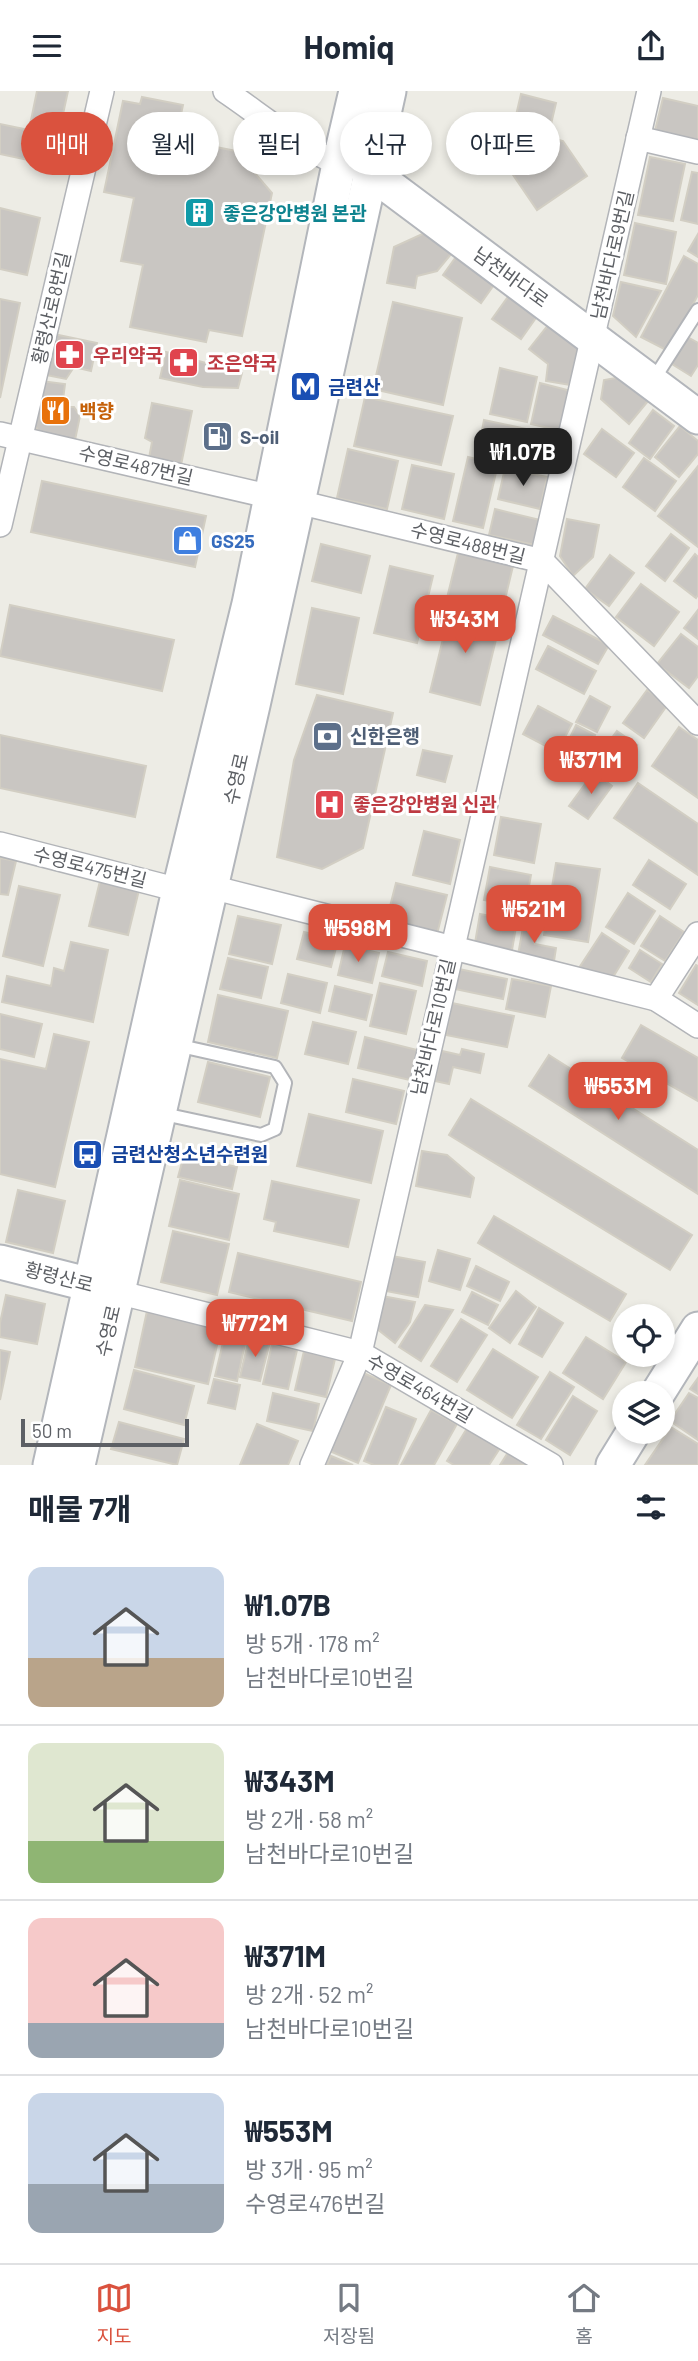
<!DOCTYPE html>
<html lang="ko">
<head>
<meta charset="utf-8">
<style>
	body { margin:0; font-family:Barlow,"Noto Sans KR",sans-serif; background:#f6f6f7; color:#1f2937; height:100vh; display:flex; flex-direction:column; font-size:26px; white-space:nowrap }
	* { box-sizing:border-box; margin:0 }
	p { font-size:23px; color:#747a83 }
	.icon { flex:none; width:38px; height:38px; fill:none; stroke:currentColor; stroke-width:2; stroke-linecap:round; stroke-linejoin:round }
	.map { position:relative; height:1374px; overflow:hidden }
	.details { display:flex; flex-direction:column; background:#fff; flex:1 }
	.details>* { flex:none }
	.banner { position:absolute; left:21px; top:21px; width:656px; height:63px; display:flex; gap:14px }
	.controls { position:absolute; left:612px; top:1213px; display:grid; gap:14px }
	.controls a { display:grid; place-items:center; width:63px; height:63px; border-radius:50%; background:#fff; box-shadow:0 4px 10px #0003; font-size:35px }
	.scale { position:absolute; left:21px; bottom:18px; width:168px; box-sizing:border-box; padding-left:7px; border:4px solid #5c5f64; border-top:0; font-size:19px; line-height:24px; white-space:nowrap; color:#5c5f64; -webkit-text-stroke:5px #fff; paint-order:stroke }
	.price { position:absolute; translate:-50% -60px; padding:0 16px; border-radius:14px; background:#da523e; color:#fff; font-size:23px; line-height:46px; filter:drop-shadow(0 2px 4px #0008) }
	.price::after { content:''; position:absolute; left:50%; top:42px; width:21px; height:16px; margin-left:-10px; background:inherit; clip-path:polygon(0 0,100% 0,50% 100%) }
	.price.on { background:#222; color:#fff }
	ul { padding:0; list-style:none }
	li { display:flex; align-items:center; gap:21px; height:175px; padding:0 28px }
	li+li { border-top:2px solid #e0e1e3 }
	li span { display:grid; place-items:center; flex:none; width:196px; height:140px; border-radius:14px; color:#555 }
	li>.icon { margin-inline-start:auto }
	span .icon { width:84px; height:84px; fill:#fffc; stroke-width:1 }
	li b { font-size:30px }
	h2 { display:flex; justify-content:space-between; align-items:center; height:84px; padding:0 28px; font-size:30px }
	.tag { padding:0 24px; border-radius:32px; background:#fff; box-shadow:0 4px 10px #0003; font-size:24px; line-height:63px }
	.tag.on { background:#da523e; color:#fff }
	header { display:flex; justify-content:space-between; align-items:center; height:91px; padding:0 28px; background:#fff; font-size:32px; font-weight:700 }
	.dock { display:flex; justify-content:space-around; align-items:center; height:98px; border-top:2px solid #e0e1e3; background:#fff; font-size:19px; color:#747a83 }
	.dock a { display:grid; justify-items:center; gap:4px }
	.dock .on { color:#da523e }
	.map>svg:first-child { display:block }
	.building { fill:#c9c6c2; stroke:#d2cec3; stroke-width:2 }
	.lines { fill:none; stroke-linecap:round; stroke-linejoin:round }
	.lane-casing { stroke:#b2b4b8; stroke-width:16 }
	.street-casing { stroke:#b2b4b8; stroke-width:26 }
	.secondary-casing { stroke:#b3b6bb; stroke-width:37 }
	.lane { stroke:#fff; stroke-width:12 }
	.street { stroke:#fff; stroke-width:23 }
	.secondary { stroke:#fff; stroke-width:33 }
	.labels { text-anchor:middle; stroke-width:6; stroke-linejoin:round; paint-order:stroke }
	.culture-label { font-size:19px; font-weight:bold; fill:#0d838f; stroke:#fff; text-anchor:start }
	.street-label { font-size:19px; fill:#5c5f64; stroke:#fff }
	.health-label { font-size:19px; font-weight:bold; fill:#be3a42; stroke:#fff; text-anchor:start }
	.transit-label { font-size:19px; font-weight:bold; fill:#164399; stroke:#fff; text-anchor:start }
	.food-label { font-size:19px; font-weight:bold; fill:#c56008; stroke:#fff; text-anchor:start }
	.service-label { font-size:19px; font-weight:bold; fill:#4e5e75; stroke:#fff; text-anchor:start }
	.shop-label { font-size:19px; font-weight:bold; fill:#366cbe; stroke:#fff; text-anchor:start }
</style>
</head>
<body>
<header><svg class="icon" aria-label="menu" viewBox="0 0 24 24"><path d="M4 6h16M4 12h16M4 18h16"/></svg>Homiq<svg class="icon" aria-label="share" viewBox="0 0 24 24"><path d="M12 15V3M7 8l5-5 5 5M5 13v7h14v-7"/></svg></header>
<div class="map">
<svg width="698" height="1374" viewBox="0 0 698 1374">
	<rect width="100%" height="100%" fill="#edece5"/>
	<g class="building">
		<polygon points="37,0 68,0 52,74 0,63 0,33 29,39"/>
		<polygon points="521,3 556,12 548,46 563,50 587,85 537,119 511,81 472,72 482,26 514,33"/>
		<polygon points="142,6 183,14 180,28 193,30 190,46 208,49 211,55 236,60 272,102 242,245 209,239 206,251 130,236 143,174 121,170 134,107 104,101 123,10 140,13"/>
		<polygon points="663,7 698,15 698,51 655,40"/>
		<polygon points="650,66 685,73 673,130 638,124"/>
		<polygon points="692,81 698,82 698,133 681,129"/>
		<polygon points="0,117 40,127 27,184 0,178"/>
		<polygon points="635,132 676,141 666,193 624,184"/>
		<polygon points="429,140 452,162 437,180 417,185 415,197 387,192 394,156"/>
		<polygon points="698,143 698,166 688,160"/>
		<polygon points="458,163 496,191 481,212 443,184"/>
		<polygon points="684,165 698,173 698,204 668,260 641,246"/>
		<polygon points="621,191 661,200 636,246 613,225"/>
		<polygon points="510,203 538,224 521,248 492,228"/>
		<polygon points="0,208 20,212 0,307"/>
		<polygon points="393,211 462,227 443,314 373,298"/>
		<polygon points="549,233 583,260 574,274 571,294 546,290 548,273 529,258"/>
		<polygon points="49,242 97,252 91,280 74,276 66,288 41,283"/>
		<polygon points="684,244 698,252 698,274 691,285 667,270"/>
		<polygon points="166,261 242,282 238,297 203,296 160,287"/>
		<polygon points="500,277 537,286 527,331 490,323"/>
		<polygon points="621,286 648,310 629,333 601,308 604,289"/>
		<polygon points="41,290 65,293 62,316 74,316 80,325 75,349 41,343 33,332"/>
		<polygon points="540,292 571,300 562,340 531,333"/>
		<polygon points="365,306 453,325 441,374 354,355"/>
		<polygon points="152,312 192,320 181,374 149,367 152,351 145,347"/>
		<polygon points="653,319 674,335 650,368 629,352"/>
		<polygon points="484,329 554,344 547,375 478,360"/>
		<polygon points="680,335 698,350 698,363 679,386 655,366"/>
		<polygon points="602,338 634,362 616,386 584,363"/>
		<polygon points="348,358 398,370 387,418 337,407"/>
		<polygon points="468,366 498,373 483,437 453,430"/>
		<polygon points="644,367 676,390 655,420 623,396"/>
		<polygon points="412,374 454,383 444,428 402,418"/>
		<polygon points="698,375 698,456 658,425"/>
		<polygon points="505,377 547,386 540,418 498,408"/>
		<polygon points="42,390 206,425 195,476 31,441"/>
		<polygon points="495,418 540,429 535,454 489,444"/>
		<polygon points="567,428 599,434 593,466 573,485 560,465"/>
		<polygon points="671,443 689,457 665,490 646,475"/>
		<polygon points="321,453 370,465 361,502 312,490"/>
		<polygon points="458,462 513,475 502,521 447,507"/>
		<polygon points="695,463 698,466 698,504 696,507 674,490"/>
		<polygon points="610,464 634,482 609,515 585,498"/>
		<polygon points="390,475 433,485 417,552 374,542"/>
		<polygon points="641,493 679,521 654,555 616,526"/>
		<polygon points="10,514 174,549 162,600 0,565"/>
		<polygon points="451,515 501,528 480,614 430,601"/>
		<polygon points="312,517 359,527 343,603 296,593"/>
		<polygon points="698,519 698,548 684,537"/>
		<polygon points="553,525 609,554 598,573 543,544"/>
		<polygon points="681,543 698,556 698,585 689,597 657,573"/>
		<polygon points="548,555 596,580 584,603 536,578"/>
		<polygon points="647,599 668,613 644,647 623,632"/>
		<polygon points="317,604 393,622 363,757 322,778 277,766 294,669"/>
		<polygon points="590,605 610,616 597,641 576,631"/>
		<polygon points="538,615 572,633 557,661 523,643"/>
		<polygon points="576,634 595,644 581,672 562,663"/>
		<polygon points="679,636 698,649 698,707 652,675"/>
		<polygon points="617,640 637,654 612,689 592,674"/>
		<polygon points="0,644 146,675 135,726 0,697"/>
		<polygon points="423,659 452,665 445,691 417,684"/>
		<polygon points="594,681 612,695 588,728 569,715"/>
		<polygon points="638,692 698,733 698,784 614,727"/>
		<polygon points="501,726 541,733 534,772 494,764"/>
		<polygon points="424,740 460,749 450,793 413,784"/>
		<polygon points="0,767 16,770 8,804 0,803"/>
		<polygon points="649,769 686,793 670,818 633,794"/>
		<polygon points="556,772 600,778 588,851 544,844"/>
		<polygon points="490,776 531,784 525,817 484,809"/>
		<polygon points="100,790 139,799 128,844 89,835"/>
		<polygon points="396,792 447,804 437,843 386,831"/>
		<polygon points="19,795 60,804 43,875 3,865"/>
		<polygon points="628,802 655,820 634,853 606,836"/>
		<polygon points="480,823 517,830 512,859 475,852"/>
		<polygon points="238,825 281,834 272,873 229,863"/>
		<polygon points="660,825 684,841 665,870 641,855"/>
		<polygon points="524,831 538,834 535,853 556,857 554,870 518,864"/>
		<polygon points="304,841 338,849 331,876 297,868"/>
		<polygon points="602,842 629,860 613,886 579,877"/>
		<polygon points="71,851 108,859 93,931 2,911 7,885 51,895 54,877 64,880"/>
		<polygon points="345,854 379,862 372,892 338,884"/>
		<polygon points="640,859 662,873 651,891 629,877"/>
		<polygon points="388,861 427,870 422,895 382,885"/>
		<polygon points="228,867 268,876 261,907 220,898"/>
		<polygon points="696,874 698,875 698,914 679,902"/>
		<polygon points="459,878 507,888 503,908 455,898"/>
		<polygon points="288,883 327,892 320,922 281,912"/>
		<polygon points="512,888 551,895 545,926 506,918"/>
		<polygon points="380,892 416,900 406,943 370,935"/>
		<polygon points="335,895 372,904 366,929 329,920"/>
		<polygon points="218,904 288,920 277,967 208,951"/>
		<polygon points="452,912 514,925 507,956 446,944"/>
		<polygon points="0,923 42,933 34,966 0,958"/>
		<polygon points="313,931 356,941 348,973 305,963"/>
		<polygon points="641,934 698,967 698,1010 622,967"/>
		<polygon points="54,943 89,951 55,1096 0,1083 0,968 46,978"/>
		<polygon points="365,946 417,959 410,989 358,977"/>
		<polygon points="462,958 484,963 480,982 453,976 449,993 435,990 442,960 460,964"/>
		<polygon points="549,964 698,1059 698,1103 529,995"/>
		<polygon points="208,971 270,986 260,1026 198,1011"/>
		<polygon points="353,988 404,1000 396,1033 346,1021"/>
		<polygon points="471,1008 692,1144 670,1179 449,1044"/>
		<polygon points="309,1023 383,1040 371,1092 297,1075"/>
		<polygon points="422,1060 447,1064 474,1087 470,1106 416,1095"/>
		<polygon points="184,1064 237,1076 232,1098 178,1086"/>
		<polygon points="180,1089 239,1103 229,1149 169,1135"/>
		<polygon points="272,1090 359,1109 348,1156 274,1140 276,1131 264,1128"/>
		<polygon points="18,1099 65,1110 53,1162 6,1151"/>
		<polygon points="494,1125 626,1203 610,1230 478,1152"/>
		<polygon points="173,1140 229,1153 217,1204 161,1191"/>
		<polygon points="438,1159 470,1168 460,1199 429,1190"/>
		<polygon points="238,1162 361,1191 352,1230 229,1201"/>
		<polygon points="392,1165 425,1171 418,1206 386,1200"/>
		<polygon points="476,1175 509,1191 500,1210 467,1195"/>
		<polygon points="516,1200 536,1216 510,1252 489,1237"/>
		<polygon points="472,1201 498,1214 488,1234 462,1221"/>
		<polygon points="6,1204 45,1213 37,1253 0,1246 0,1232"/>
		<polygon points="382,1205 415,1211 410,1231 395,1252 376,1237"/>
		<polygon points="425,1214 453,1219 421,1270 399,1256"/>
		<polygon points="539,1217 563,1232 542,1266 519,1253"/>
		<polygon points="147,1220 221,1237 208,1293 135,1276"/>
		<polygon points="461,1228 487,1244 457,1291 431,1275"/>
		<polygon points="226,1239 247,1244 237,1290 215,1285"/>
		<polygon points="586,1246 626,1271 603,1308 563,1282"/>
		<polygon points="249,1247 270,1251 260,1290 240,1286"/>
		<polygon points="272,1253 297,1259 288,1298 263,1293"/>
		<polygon points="493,1258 538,1286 512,1327 467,1299"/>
		<polygon points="0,1259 10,1261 0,1309"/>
		<polygon points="304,1260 335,1268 326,1306 295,1299"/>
		<polygon points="134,1279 194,1295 184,1334 124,1318"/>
		<polygon points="361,1281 391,1294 358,1372 327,1359"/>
		<polygon points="550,1281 574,1296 541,1348 517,1334"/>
		<polygon points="698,1287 698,1303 690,1298"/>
		<polygon points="214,1288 240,1294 235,1318 208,1312"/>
		<polygon points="273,1302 319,1313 313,1340 267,1330"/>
		<polygon points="689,1302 698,1307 698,1349 670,1330"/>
		<polygon points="573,1305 597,1320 570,1364 546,1349"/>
		<polygon points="386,1316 416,1328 397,1374 374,1374 364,1370"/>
		<polygon points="431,1319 457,1333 434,1374 401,1374"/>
		<polygon points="119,1331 184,1348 177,1374 111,1358"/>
		<polygon points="257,1333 298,1350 288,1374 240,1374"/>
		<polygon points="469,1334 502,1354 489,1374 454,1374 447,1370"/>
		<polygon points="671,1336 698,1353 698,1374 645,1374"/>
		<polygon points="509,1360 531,1374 500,1374"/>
		<polygon points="331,1365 353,1374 327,1374"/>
	</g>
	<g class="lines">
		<defs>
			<g id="lane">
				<polyline points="652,291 698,219"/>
				<polyline points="159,1022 261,1044 275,1038 285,992 275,976 176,954"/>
			</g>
			<g id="street">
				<path d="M225,0c36,24 84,65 125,76"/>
				<polyline points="638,47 698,61"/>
				<polyline points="0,343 272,406"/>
				<polyline points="298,411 542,470 698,632"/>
				<polyline points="0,434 102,0"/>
				<polyline points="0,753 179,799"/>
				<polyline points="211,796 656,908 698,935"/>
				<polyline points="656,908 698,843"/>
				<polyline points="117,1201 360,1262 551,1374"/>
				<polyline points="312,1374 360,1262 649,0"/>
			</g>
			<g id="secondary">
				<polyline points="370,81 698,326"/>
				<polyline points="0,1171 111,1199"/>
				<polyline points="658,1302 698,1238"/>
				<polyline points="50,1374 179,799 249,513 339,73 356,0"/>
				<polyline points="78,1374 253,614 389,0"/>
				<polyline points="613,1374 634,1340"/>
			</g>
		</defs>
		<use href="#lane" class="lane-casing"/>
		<use href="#street" class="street-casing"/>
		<use href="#secondary" class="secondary-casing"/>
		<use href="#lane" class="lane"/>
		<use href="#street" class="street"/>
		<use href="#secondary" class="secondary"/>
	</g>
	<defs>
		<symbol id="building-square" viewBox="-11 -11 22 22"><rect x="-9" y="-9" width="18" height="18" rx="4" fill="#0f9aa8" stroke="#fff"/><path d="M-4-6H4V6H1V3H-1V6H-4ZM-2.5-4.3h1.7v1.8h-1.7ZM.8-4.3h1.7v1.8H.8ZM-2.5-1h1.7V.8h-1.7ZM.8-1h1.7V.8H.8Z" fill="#fff"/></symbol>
		<symbol id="pharmacy-square" viewBox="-11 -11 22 22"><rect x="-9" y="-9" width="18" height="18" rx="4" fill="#e0444e" stroke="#fff"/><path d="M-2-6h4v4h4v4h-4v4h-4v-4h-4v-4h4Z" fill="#fff"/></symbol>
		<symbol id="metro-square" viewBox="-11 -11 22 22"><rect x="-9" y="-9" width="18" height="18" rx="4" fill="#1a4fb4" stroke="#fff"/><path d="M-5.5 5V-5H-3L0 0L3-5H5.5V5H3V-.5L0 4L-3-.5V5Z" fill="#fff"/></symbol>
		<symbol id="restaurant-square" viewBox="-11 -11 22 22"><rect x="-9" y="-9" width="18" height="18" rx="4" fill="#e8710a" stroke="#fff"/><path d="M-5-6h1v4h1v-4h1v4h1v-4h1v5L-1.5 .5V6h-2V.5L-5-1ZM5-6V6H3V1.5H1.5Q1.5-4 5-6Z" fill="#fff"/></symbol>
		<symbol id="fuel-square" viewBox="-11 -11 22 22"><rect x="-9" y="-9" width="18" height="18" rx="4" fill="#5c6f8a" stroke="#fff"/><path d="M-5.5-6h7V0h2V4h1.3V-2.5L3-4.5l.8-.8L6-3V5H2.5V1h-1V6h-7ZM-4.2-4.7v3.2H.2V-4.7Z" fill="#fff"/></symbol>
		<symbol id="shop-square" viewBox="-11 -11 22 22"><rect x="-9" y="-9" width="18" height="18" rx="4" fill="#3f7fe0" stroke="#fff"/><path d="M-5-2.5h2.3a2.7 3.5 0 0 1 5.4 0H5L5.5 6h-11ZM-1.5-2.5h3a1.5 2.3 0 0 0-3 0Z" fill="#fff"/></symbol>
		<symbol id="bank-square" viewBox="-11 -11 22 22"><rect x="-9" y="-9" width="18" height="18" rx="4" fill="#5c6f8a" stroke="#fff"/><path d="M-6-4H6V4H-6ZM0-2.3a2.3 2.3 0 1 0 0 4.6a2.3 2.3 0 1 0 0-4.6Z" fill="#fff"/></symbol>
		<symbol id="hospital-square" viewBox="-11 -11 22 22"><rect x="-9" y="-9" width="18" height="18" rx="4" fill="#e0444e" stroke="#fff"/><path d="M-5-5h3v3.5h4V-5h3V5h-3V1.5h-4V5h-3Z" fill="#fff"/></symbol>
		<symbol id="bus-square" viewBox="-11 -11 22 22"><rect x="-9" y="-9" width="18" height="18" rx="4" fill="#1a4fb4" stroke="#fff"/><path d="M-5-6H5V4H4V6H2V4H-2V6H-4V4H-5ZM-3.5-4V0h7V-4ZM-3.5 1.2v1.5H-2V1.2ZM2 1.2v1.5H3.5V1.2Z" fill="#fff"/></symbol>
	</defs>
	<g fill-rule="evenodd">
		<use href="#building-square" x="182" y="104" width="35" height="35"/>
		<use href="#pharmacy-square" x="52" y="246" width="35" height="35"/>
		<use href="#pharmacy-square" x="166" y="254" width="35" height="35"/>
		<use href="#metro-square" x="288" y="278" width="35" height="35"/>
		<use href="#restaurant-square" x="38" y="302" width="35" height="35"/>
		<use href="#fuel-square" x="200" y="328" width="35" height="35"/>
		<use href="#shop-square" x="170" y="432" width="35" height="35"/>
		<use href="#bank-square" x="310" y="628" width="35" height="35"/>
		<use href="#hospital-square" x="312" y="696" width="35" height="35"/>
		<use href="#bus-square" x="70" y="1046" width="35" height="35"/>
	</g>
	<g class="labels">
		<g class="culture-label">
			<text x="223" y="129">좋은강안병원 본관</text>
		</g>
		<g class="street-label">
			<text transform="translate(612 164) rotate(-77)" y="7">남천바다로9번길</text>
			<text transform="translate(511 186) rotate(36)" y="7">남천바다로</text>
			<text transform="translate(51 217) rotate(-77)" y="7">황령산로8번길</text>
			<text transform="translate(136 374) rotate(13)" y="7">수영로487번길</text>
			<text transform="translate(468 452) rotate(14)" y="7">수영로488번길</text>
			<text transform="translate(236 688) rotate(-77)" y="7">수영로</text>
			<text transform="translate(90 776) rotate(14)" y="7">수영로475번길</text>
			<text transform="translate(433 936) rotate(-77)" y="7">남천바다로10번길</text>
			<text transform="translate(59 1186) rotate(14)" y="7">황령산로</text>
			<text transform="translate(108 1240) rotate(-77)" y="7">수영로</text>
			<text transform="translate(420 1297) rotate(30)" y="7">수영로464번길</text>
		</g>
		<g class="health-label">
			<text x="93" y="271">우리약국</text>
			<text x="207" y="279">조은약국</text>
			<text x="353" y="720">좋은강안병원 신관</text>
		</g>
		<g class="transit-label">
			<text x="328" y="303">금련산</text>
			<text x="111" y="1070">금련산청소년수련원</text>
		</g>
		<g class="food-label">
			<text x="79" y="327">백향</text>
		</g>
		<g class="service-label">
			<text x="240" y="353">S-oil</text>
			<text x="350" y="652">신한은행</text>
		</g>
		<g class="shop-label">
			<text x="211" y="457">GS25</text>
		</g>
	</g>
</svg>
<div class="controls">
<a><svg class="icon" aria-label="locate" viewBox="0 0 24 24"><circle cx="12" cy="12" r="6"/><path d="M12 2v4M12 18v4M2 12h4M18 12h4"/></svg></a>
<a><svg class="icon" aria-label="layers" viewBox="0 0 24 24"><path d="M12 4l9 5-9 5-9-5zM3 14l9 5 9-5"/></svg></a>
</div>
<div class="scale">50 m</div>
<b class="price on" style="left:523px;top:397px">₩1.07B</b>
<b class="price" style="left:465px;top:564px">₩343M</b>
<b class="price" style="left:591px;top:705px">₩371M</b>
<b class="price" style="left:534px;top:854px">₩521M</b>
<b class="price" style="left:358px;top:873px">₩598M</b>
<b class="price" style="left:618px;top:1031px">₩553M</b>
<b class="price" style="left:255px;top:1268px">₩772M</b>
<div class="banner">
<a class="tag on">매매</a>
<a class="tag">월세</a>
<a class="tag">필터</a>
<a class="tag">신규</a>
<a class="tag">아파트</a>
</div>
</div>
<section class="details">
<h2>매물 7개<svg class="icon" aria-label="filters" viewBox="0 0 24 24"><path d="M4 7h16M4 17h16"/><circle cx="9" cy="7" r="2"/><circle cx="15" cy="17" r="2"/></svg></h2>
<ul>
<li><span style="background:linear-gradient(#c9d6e8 65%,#b9a48a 0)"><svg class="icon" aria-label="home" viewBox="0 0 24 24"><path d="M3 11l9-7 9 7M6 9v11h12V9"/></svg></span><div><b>₩1.07B</b><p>방 5개 · 178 m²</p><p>남천바다로10번길</p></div></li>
<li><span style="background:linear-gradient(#dfe7d0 70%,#8fb573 0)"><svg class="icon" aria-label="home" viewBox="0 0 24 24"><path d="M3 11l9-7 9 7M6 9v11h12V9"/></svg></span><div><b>₩343M</b><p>방 2개 · 58 m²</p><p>남천바다로10번길</p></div></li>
<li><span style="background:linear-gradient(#f6c9c9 75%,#9aa5b1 0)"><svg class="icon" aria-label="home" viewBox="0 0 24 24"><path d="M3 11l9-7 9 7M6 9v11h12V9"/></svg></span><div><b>₩371M</b><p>방 2개 · 52 m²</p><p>남천바다로10번길</p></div></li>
<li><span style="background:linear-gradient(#c9d6e8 65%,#9aa5b1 0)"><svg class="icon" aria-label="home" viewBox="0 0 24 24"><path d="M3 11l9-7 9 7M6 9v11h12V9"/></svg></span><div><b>₩553M</b><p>방 3개 · 95 m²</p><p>수영로476번길</p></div></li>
</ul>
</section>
<nav class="dock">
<a class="on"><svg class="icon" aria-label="map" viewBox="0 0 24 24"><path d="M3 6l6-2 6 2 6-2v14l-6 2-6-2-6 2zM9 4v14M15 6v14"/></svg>지도</a>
<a><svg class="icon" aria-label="saved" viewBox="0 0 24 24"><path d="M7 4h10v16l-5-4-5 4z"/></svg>저장됨</a>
<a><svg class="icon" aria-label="home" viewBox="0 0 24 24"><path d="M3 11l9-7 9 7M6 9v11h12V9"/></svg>홈</a>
</nav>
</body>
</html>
